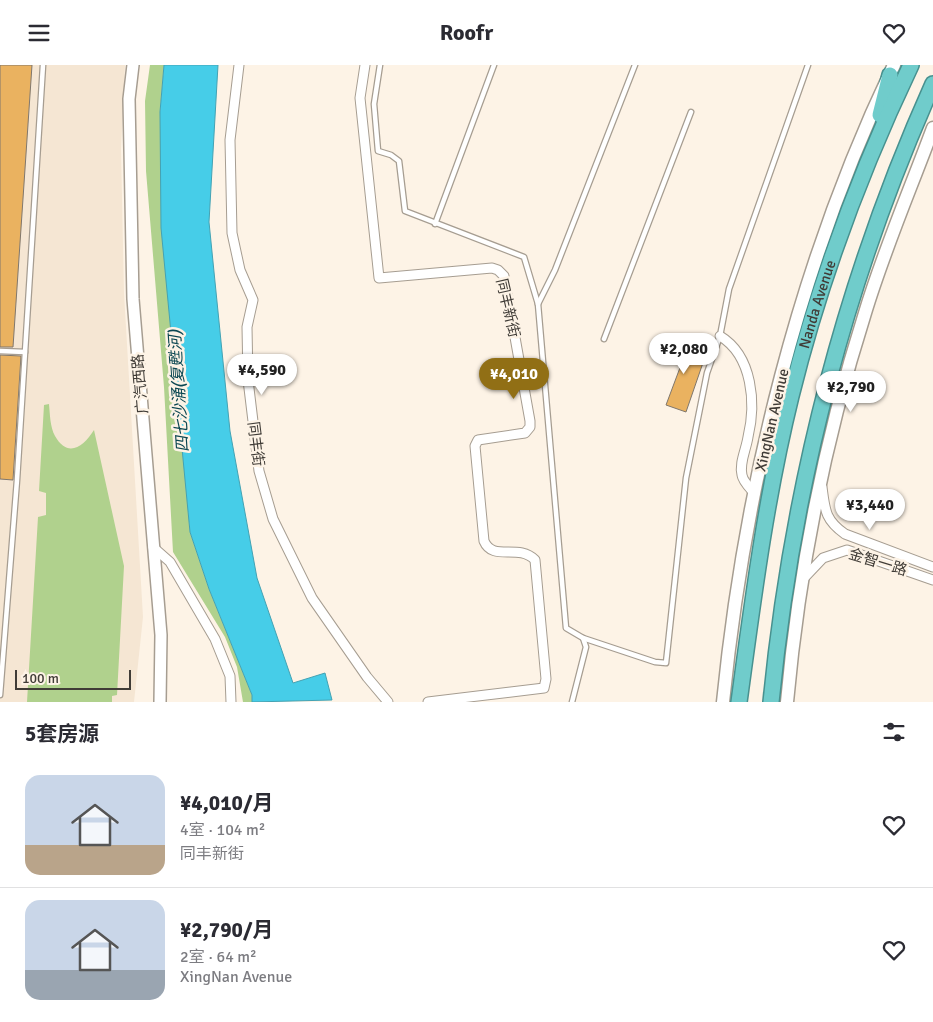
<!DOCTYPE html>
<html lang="zh">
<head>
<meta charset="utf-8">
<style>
	body { margin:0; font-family:Signika,"Noto Sans SC",sans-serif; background:#f2f2f3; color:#2b2b33; height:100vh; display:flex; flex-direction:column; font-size:19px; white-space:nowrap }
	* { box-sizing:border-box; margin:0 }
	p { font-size:16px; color:#7c7c81 }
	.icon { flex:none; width:28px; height:28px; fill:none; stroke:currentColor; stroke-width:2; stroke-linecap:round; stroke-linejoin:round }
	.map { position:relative; height:637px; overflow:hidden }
	.sheet { display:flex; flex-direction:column; background:#fff; flex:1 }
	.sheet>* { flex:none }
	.scale { position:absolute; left:15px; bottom:12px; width:116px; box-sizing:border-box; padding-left:5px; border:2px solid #403c37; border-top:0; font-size:14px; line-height:18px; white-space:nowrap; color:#403c37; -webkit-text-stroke:4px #fdf3e6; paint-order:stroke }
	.price { position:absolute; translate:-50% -42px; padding:0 11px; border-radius:18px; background:#fff; color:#222; font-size:16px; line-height:32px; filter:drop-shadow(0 1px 2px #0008) }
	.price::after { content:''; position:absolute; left:50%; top:30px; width:15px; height:11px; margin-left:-8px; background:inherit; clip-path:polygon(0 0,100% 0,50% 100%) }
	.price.selected { background:#916f15; color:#fff }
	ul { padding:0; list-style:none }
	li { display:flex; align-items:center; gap:15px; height:125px; padding:0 25px }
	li+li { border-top:1px solid #e1e1e2 }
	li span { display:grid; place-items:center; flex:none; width:140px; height:100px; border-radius:15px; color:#555 }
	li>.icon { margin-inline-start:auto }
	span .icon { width:60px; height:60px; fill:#fffc; stroke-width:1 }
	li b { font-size:21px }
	h2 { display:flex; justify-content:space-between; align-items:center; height:60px; padding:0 25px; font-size:21px }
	header { display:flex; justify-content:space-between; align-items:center; height:65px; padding:0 25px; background:#fff; font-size:22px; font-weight:700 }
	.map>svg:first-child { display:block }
	.built { fill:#f5e6d3 }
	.green { fill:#b0d18d }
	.water { fill:#46cde8; stroke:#44a2b3 }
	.building { fill:#eab260; stroke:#80776c }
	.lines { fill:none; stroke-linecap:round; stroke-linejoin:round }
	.service-casing { stroke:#a69d91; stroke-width:7 }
	.minor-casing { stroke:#a69d91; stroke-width:11 }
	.tertiary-casing { stroke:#a69d91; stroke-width:14 }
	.secondary-casing { stroke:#a69d91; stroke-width:15 }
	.trunk-casing { stroke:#48918f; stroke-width:18 }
	.service { stroke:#fff; stroke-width:4.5 }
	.minor { stroke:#fff; stroke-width:9 }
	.tertiary { stroke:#fff; stroke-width:11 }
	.secondary { stroke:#fff; stroke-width:12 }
	.trunk { stroke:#70cccb; stroke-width:15 }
	.labels { text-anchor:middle; stroke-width:5; stroke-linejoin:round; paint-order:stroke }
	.street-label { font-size:15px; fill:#403c37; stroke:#fdf3e6 }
	.water-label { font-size:16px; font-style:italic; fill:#0b4752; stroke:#fdf3e6 }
</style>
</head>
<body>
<header><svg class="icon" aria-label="menu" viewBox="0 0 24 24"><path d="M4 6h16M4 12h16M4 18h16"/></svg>Roofr<svg class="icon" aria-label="heart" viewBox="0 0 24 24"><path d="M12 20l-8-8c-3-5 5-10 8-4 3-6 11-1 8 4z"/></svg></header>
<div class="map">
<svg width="933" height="637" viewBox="0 0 933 637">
	<rect width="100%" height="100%" fill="#fdf3e6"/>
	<polygon class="built" points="0,0 125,0 121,84 124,228 143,552 134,637 0,637"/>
	<g class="green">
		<polygon points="150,0 164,0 160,47 190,467 209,524 252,630 252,637 243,637 237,602 225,572 173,487 164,322 146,106 145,36"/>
		<path d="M49,339c1,10 1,23 6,32 13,23 29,10 39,-6l30,136 -7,129 -5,1v6h-85l11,-185 8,-2v-22l-7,-2 5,-86z"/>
	</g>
	<polygon class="water" points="164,0 218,0 209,157 230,366 257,513 293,618 325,608 332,635 252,637 252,630 209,524 190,467 161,163 160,47"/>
	<g class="building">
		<polygon points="0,0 32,0 13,282 0,282"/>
		<polygon points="672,277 706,289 686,347 666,340 681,300 666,295"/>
		<polygon points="0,290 21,291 13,415 0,414"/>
	</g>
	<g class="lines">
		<defs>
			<g id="service">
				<polyline points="380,0 374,39 378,86 391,90 399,96 405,146 524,192 538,239 566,563 583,573 655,597 666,598 686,413 707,308 720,271 729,224 808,0"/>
				<polyline points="435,159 494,0"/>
				<polyline points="538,239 555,205 635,0"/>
				<polyline points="604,274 691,47"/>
				<polyline points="0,286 25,287"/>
				<polyline points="0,630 17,415 43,0"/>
				<polyline points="572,637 586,582 583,573"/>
			</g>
			<g id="minor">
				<polyline points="239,0 230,75 232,168 240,205 253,235 247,262 248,315 259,406 273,454 312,533 367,612 388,637"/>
				<path d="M365,0l-5,33 19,180 113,-10 6,2 6,6 26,145v6l-5,6 -47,7 -3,6 9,95c9,21 34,2 51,19l11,119 -2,9 -116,14"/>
				<path d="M720,271c33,20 36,68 28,101 -2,13 -9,26 -6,38 1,7 9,14 13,19"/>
				<path d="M822,422c3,23 3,33 23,47l88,33"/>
				<polyline points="153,482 170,497 215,574 230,611 231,637"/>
				<polyline points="804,513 823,493 847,485 933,515"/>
			</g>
			<polyline id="tertiary" points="133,0 129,34 133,234 161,570 160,637"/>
			<g id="secondary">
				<path d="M723,637c22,-218 76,-439 171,-637"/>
				<path d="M787,637c12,-132 38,-263 78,-389 19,-63 45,-123 68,-185"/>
			</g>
			<g id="trunk">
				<polyline points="880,50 890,10"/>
				<path id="s1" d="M739,637c14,-103 27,-205 52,-306 28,-113 70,-226 120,-331"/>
				<path d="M771,637c21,-213 74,-422 162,-618"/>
			</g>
		</defs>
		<use href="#service" class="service-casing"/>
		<use href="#minor" class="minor-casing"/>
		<use href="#tertiary" class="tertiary-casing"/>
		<use href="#secondary" class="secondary-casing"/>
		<use href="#trunk" class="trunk-casing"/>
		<use href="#service" class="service"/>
		<use href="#minor" class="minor"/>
		<use href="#tertiary" class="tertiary"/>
		<use href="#secondary" class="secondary"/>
		<use href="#trunk" class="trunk"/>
	</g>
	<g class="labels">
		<g class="street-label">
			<text dy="5" stroke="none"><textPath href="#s1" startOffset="406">Nanda Avenue</textPath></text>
			<text transform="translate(508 243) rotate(77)" y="5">同丰新街</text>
			<text transform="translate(140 319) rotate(-95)" y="5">广汽西路</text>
			<text transform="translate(772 355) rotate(-77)" y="5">XingNan Avenue</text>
			<text transform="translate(256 379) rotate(83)" y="5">同丰街</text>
			<text transform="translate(878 497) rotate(17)" y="5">金智一路</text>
		</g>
		<g class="water-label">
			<text transform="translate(178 326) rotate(-94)" y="6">四七沙涌(复甦河)</text>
		</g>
	</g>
</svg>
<div class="scale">100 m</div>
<b class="price" style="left:684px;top:310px">¥2,080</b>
<b class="price" style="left:262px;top:331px">¥4,590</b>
<b class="price selected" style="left:514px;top:335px">¥4,010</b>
<b class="price" style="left:851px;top:348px">¥2,790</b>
<b class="price" style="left:870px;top:466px">¥3,440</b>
</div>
<section class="sheet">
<h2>5套房源<svg class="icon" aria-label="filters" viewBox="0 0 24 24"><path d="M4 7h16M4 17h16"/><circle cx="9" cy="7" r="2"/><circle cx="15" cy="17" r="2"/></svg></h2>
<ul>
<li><span style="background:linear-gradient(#c9d6e8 70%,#b9a48a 0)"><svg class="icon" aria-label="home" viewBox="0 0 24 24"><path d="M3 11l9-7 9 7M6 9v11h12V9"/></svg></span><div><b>¥4,010/月</b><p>4室 · 104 m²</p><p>同丰新街</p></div><svg class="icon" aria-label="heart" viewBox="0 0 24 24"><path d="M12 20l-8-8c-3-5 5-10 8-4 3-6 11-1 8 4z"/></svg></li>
<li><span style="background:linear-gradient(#c9d6e8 70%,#9aa5b1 0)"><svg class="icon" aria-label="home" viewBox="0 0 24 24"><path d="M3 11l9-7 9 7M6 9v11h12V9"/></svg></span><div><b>¥2,790/月</b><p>2室 · 64 m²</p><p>XingNan Avenue</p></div><svg class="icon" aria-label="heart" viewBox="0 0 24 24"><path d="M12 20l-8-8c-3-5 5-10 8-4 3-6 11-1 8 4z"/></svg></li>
</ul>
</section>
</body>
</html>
